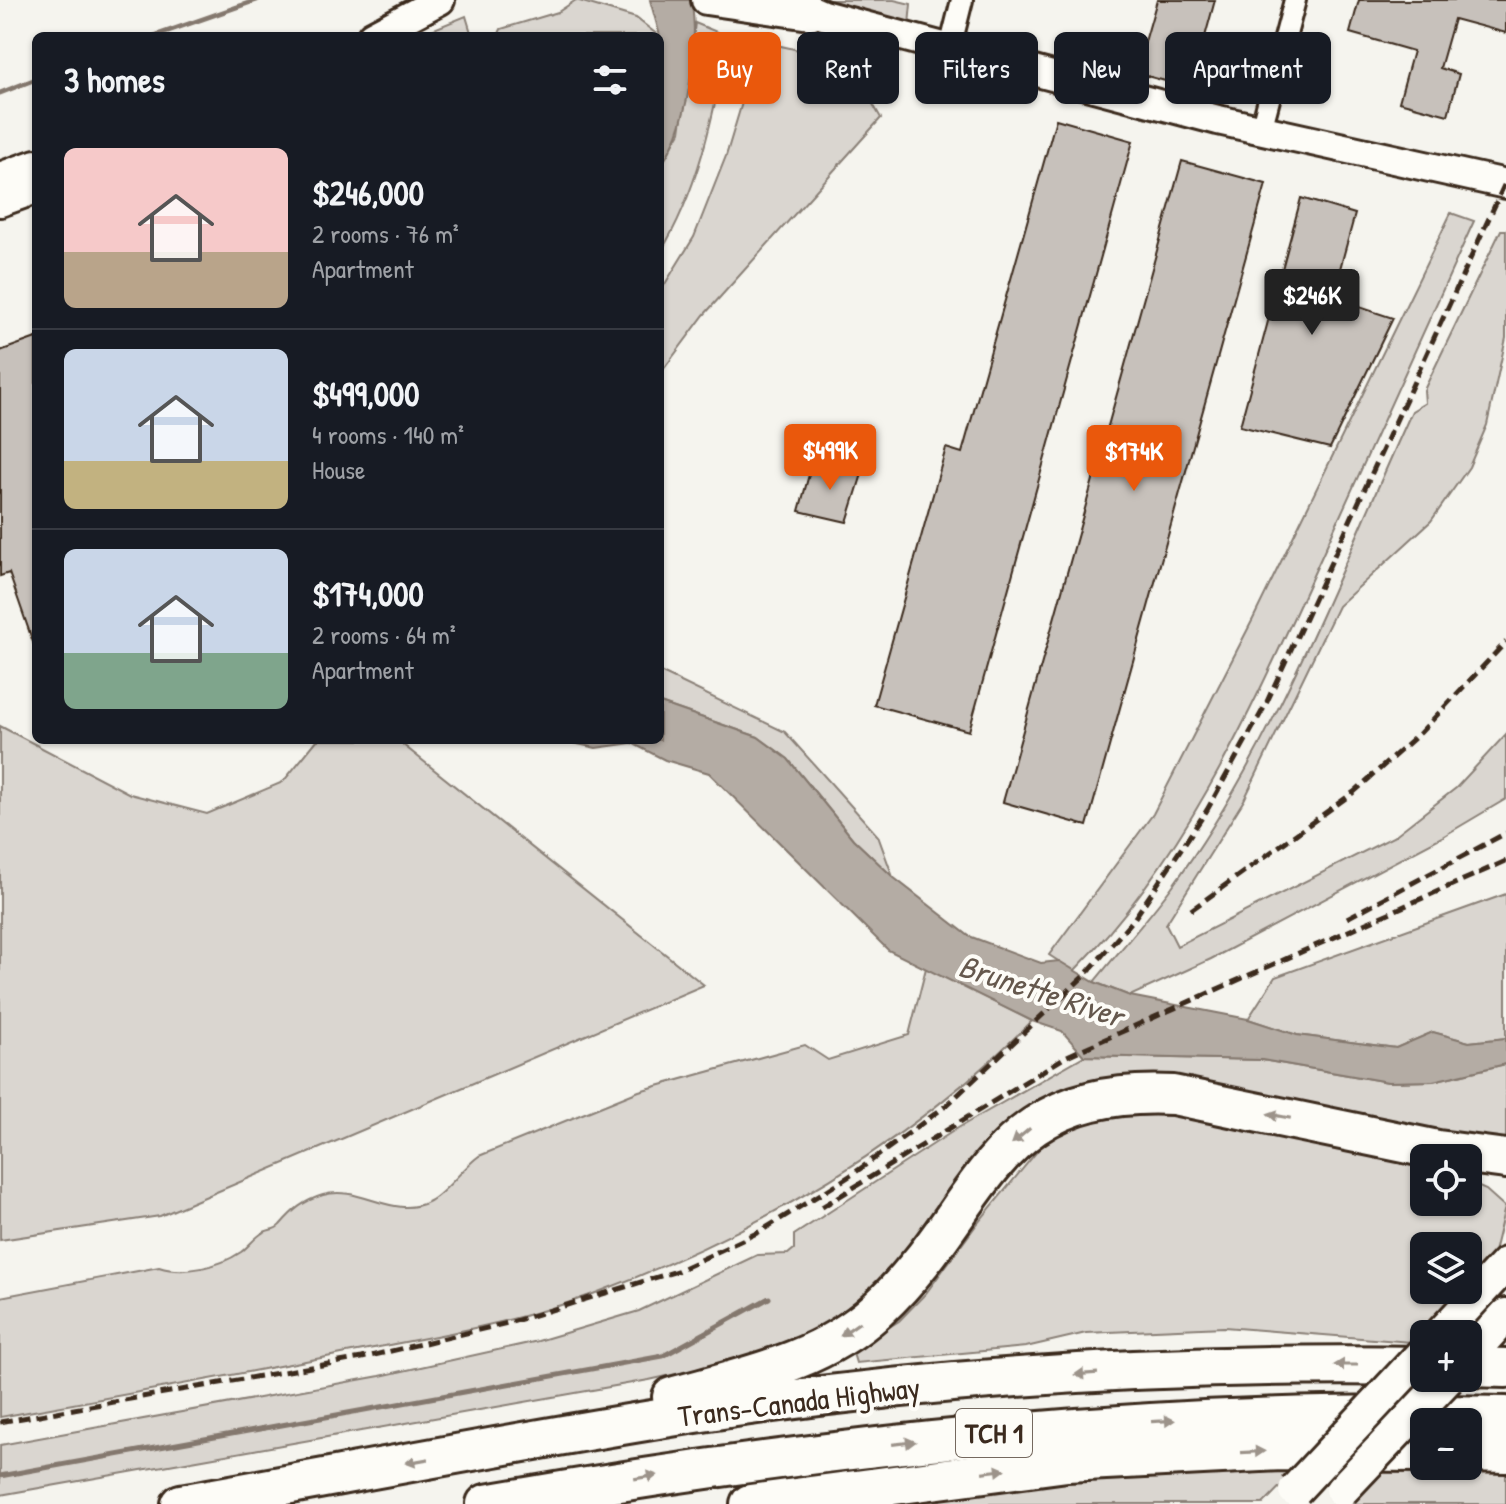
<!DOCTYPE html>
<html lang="en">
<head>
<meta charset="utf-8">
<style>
	body { margin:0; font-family:"Patrick Hand",sans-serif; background:#20242c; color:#f1f3f6; height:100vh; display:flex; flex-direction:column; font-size:30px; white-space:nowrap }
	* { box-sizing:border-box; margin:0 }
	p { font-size:26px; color:#9ea1a6 }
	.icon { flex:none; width:44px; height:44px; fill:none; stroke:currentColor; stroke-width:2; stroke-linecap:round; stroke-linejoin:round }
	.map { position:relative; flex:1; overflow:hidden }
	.drawer { position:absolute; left:32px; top:32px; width:632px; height:712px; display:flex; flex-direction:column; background:#171b24; border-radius:12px; box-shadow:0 2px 6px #0004 }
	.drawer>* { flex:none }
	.top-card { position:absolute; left:688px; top:32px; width:698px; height:72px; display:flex; gap:16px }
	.tools { position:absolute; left:1410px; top:1144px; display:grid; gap:16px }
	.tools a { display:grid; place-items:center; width:72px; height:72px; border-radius:12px; background:#171b24; box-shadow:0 2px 6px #0004; font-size:40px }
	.price { position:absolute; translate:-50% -68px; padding:0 18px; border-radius:8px; background:#ea580c; color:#fff; font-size:26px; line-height:52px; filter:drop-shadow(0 2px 4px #0008) }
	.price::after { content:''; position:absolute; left:50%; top:48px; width:24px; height:18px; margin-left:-12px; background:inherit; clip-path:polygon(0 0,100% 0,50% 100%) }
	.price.active { background:#222; color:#fff }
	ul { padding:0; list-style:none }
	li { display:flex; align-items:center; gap:24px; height:200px; padding:0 32px }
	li+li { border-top:2px solid #363941 }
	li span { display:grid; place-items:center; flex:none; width:224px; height:160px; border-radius:12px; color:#555 }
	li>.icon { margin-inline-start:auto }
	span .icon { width:96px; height:96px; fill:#fffc; stroke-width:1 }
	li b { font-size:34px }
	h2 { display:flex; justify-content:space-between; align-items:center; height:96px; padding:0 32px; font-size:34px }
	.pill { padding:0 28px; border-radius:12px; background:#171b24; box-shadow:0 2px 6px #0004; font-size:28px; line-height:72px }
	.pill.active { background:#ea580c; color:#fff }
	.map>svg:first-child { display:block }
	.green { fill:#dad6d0; stroke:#8a8077; stroke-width:2 }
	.water { fill:#b4aca4; stroke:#84786e; stroke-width:2 }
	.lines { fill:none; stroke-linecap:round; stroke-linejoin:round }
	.stream { stroke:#84786e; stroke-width:5 }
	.building { fill:#c7c1bb; stroke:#3b2a1e; stroke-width:2 }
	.street-casing { stroke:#3b2a1e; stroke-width:26 }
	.secondary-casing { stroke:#3b2a1e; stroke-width:34 }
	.primary-casing { stroke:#3b2a1e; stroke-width:38 }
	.highway-casing { stroke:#3b2a1e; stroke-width:44 }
	.street { stroke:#fdfcf7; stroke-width:20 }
	.secondary { stroke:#fdfcf7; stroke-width:28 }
	.primary { stroke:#fdfcf7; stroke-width:32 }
	.highway { stroke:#fdfcf7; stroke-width:38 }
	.rail { stroke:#3b2a1e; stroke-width:5; stroke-dasharray:12 6; stroke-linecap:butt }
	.primary-bridge-casing { stroke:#3b2a1e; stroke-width:38; stroke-linecap:butt }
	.primary-bridge { stroke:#fdfcf7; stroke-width:32 }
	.oneway { fill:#9c938a }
	.labels { text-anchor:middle; stroke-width:8; stroke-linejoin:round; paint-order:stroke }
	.shield { fill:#fdfcf7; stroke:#75695f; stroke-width:2 }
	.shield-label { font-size:28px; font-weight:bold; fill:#3b2a1e }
	.street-label { font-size:30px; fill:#3b2a1e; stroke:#fdfcf7 }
	.water-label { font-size:32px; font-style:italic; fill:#65584d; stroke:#fdfcf7 }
</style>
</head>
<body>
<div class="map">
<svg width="1506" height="1504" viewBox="0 0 1506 1504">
	<rect width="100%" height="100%" fill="#f5f4ee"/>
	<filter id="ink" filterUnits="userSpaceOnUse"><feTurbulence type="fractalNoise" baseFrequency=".0125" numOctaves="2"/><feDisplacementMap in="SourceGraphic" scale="16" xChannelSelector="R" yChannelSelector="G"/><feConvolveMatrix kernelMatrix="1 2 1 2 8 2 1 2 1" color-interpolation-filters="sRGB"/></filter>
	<g filter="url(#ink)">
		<g class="green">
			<polygon points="576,0 636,18 659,36 498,36 501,29 558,12"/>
			<polygon points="816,0 894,0 911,4 909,25"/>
			<polygon points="466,16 472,36 417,36"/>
			<path d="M695,23l34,14c-15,73 -29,151 -69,216v-87l20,-34z"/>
			<polygon points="772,44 848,61 881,118 704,315 660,374 660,292 694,237 726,156 756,56"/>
			<path d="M1451,213l23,8c-51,112 -102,224 -153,337 -67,146 -132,297 -247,413l-25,-16 104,-141 100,-195z"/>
			<path d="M1501,230h5v108l-19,87 -18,42 -38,54 -93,85 -94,194 -78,124 11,22 216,-109 63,-49 50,-54v65l-64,38 -231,122 -81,37 -36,-14c26,-32 53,-62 77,-94 105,-143 168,-317 241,-477l13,-8 -1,-13z"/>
			<polygon points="660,672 785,732 878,836 893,877 853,839 788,759 758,737 660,703"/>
			<polygon points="0,726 130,794 207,814 283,782 317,740 397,740 704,985 160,1216 0,1240"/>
			<polygon points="1506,894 1506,1038 1469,1042 1433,1032 1396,1048 1297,1035 1248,1019 1275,977"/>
			<path d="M926,968l106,53c-123,124 -276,212 -439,273 -77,29 -161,43 -241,58 -117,23 -235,44 -352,65v-120l159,-30c25,8 60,0 82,-15 8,-6 14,-15 23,-20 6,-3 12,-2 16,-7 13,-15 23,-24 43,-30 37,-11 70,26 107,6 17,-9 32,-33 49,-45l160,-65 166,-46 23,15 81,-25z"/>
			<polygon points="1084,1056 1262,1060 1388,1082 1433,1081 1506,1064 1506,1143 1105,1082 881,1290 809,1338 726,1363 649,1380 0,1495 0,1445 380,1376 538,1341 639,1311 757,1255 788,1254 794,1249 794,1235 958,1128"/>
			<polygon points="1115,1106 1234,1118 1424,1168 1424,1202 1468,1202 1468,1182 1486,1190 1505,1207 1493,1256 1468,1287 1468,1246 1424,1246 1424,1290 1465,1290 1411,1342 1224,1327 1086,1333 1026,1347 856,1363 852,1350 899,1321 926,1293 977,1224 1058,1126"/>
			<polygon points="1388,1466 1506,1473 1506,1504 1352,1504"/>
			<polygon points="1299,1467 1263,1504 858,1504 1030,1482"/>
		</g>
		<g class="water">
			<path d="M650,0h41c9,43 -3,131 -31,166v-130z"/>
			<polygon points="660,703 758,737 788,759 853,839 893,877 969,936 1041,963 1059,961 1094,982 1130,996 1248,1019 1297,1035 1396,1048 1433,1032 1469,1042 1506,1038 1506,1064 1433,1081 1388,1082 1262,1060 1084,1056 1062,1031 1032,1021 888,950 709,773 665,760 632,743 596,748 559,740 660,740"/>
		</g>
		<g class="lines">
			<g class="stream">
				<polyline points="154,36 257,0"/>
				<polyline points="0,93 36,79"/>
				<polyline points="0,1476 663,1356 769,1298"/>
			</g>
		</g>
		<g class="building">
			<polygon points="1157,0 1215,0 1191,88 1136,73"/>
			<polygon points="1359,0 1506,0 1506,33 1454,19 1440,68 1459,74 1448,115 1399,102 1413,51 1350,33"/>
			<polygon points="1056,119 1133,141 969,731 874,705 946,448 962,453"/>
			<polygon points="1182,161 1266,184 1087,826 1003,802"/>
			<polygon points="1301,198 1355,214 1332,298 1393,318 1330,448 1240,426"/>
			<polygon points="36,338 36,645 34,645 9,573 0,576 0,351"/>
			<polygon points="813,460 862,474 847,522 799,511"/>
		</g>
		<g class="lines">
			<defs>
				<g id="street">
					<polyline points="950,48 962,0"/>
					<polyline points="1261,130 1295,0"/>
				</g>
				<g id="secondary">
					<polyline points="706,0 810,15"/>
					<polyline points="788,0 823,15 1218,120 1506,184"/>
					<polyline points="372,36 440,0"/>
					<polyline points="0,177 36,164"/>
					<polyline points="0,202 36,189"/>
				</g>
				<g id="primary">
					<polyline points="1441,1334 1506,1264"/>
					<polyline points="1468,1357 1506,1315"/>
				</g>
				<g id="highway">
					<polyline points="1468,1367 1506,1368"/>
					<path d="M672,1397c71,-20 149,-35 205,-87 111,-103 109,-224 296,-215l265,55 68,9"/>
					<polyline points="1468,1452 1506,1453"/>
					<path d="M181,1504c174,-31 347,-65 521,-92 238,-36 482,-50 722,-46"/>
					<path d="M486,1504c338,-59 677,-96 1020,-88"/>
					<polyline points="750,1504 1067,1462 1282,1451 1424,1452"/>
				</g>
			</defs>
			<use href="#street" class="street-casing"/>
			<use href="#secondary" class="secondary-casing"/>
			<use href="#primary" class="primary-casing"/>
			<use href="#highway" class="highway-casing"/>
			<use href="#street" class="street"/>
			<use href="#secondary" class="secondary"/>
			<use href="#primary" class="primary"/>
			<use href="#highway" class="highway"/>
			<g class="rail">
				<polyline points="1191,910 1354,792 1420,733 1506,642"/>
				<polyline points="1347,918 1506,833"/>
				<polyline points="822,1207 1067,1056 1506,861"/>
				<polyline points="0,1422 362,1358 512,1322 677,1271 761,1231 853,1174 947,1105 1086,974 1134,919 1207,810 1265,706 1506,181"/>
			</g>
			<defs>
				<g id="primary-bridge">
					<polyline points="1295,1490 1424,1352"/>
					<polyline points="1342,1490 1448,1378"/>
				</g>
			</defs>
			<use href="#primary-bridge" class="primary-bridge-casing"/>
			<use href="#primary-bridge" class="primary-bridge"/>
		</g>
		<defs><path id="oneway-solid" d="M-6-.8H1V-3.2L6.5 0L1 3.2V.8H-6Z" transform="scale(2)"/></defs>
		<g class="oneway">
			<use href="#oneway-solid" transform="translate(1279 1116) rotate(-169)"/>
			<use href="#oneway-solid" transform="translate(1021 1136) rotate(140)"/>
			<use href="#oneway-solid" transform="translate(850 1329) rotate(145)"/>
			<use href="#oneway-solid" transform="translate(1346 1365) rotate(180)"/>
			<use href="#oneway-solid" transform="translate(1086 1374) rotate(176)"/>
			<use href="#oneway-solid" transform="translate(1163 1421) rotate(-3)"/>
			<use href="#oneway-solid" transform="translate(904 1443) rotate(-7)"/>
			<use href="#oneway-solid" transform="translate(1253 1452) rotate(-3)"/>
			<use href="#oneway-solid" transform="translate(417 1461) rotate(170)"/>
			<use href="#oneway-solid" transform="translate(994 1471) rotate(-7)"/>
			<use href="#oneway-solid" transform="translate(646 1477) rotate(-9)"/>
		</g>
	</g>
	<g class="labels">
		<rect class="shield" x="956" y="1409" width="76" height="48" rx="6"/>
		<g class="shield-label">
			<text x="994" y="1443">TCH 1</text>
		</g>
		<g class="street-label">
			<text transform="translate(799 1402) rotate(-7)" y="10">Trans-Canada Highway</text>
		</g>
		<g class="water-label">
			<text transform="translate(1041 991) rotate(18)" y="11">Brunette River</text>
		</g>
	</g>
</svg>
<div class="tools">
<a><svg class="icon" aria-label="locate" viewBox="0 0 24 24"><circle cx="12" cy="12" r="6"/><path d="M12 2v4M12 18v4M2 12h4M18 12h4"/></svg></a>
<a><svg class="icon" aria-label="layers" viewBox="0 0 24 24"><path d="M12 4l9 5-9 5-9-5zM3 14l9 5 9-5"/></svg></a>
<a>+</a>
<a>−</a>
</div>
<b class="price active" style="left:1312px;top:337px">$246K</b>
<b class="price" style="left:830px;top:492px">$499K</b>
<b class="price" style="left:1134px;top:493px">$174K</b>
<div class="top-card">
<a class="pill active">Buy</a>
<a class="pill">Rent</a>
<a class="pill">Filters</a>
<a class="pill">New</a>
<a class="pill">Apartment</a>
</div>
<section class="drawer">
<h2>3 homes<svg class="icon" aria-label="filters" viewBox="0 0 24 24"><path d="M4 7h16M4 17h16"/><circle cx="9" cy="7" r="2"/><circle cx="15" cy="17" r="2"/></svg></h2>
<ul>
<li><span style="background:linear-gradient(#f6c9c9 65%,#b9a48a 0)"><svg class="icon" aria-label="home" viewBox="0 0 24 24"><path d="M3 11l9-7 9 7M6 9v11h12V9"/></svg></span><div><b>$246,000</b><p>2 rooms · 76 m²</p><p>Apartment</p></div></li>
<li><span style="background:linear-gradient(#c9d6e8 70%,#c2b280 0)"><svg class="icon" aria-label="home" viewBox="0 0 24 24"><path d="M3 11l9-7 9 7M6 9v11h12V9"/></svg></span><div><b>$499,000</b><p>4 rooms · 140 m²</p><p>House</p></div></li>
<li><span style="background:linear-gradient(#c9d6e8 65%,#7fa58c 0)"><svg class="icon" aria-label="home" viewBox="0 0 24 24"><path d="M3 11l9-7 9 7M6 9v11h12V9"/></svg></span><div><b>$174,000</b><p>2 rooms · 64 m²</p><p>Apartment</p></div></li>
</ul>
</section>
</div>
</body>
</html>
